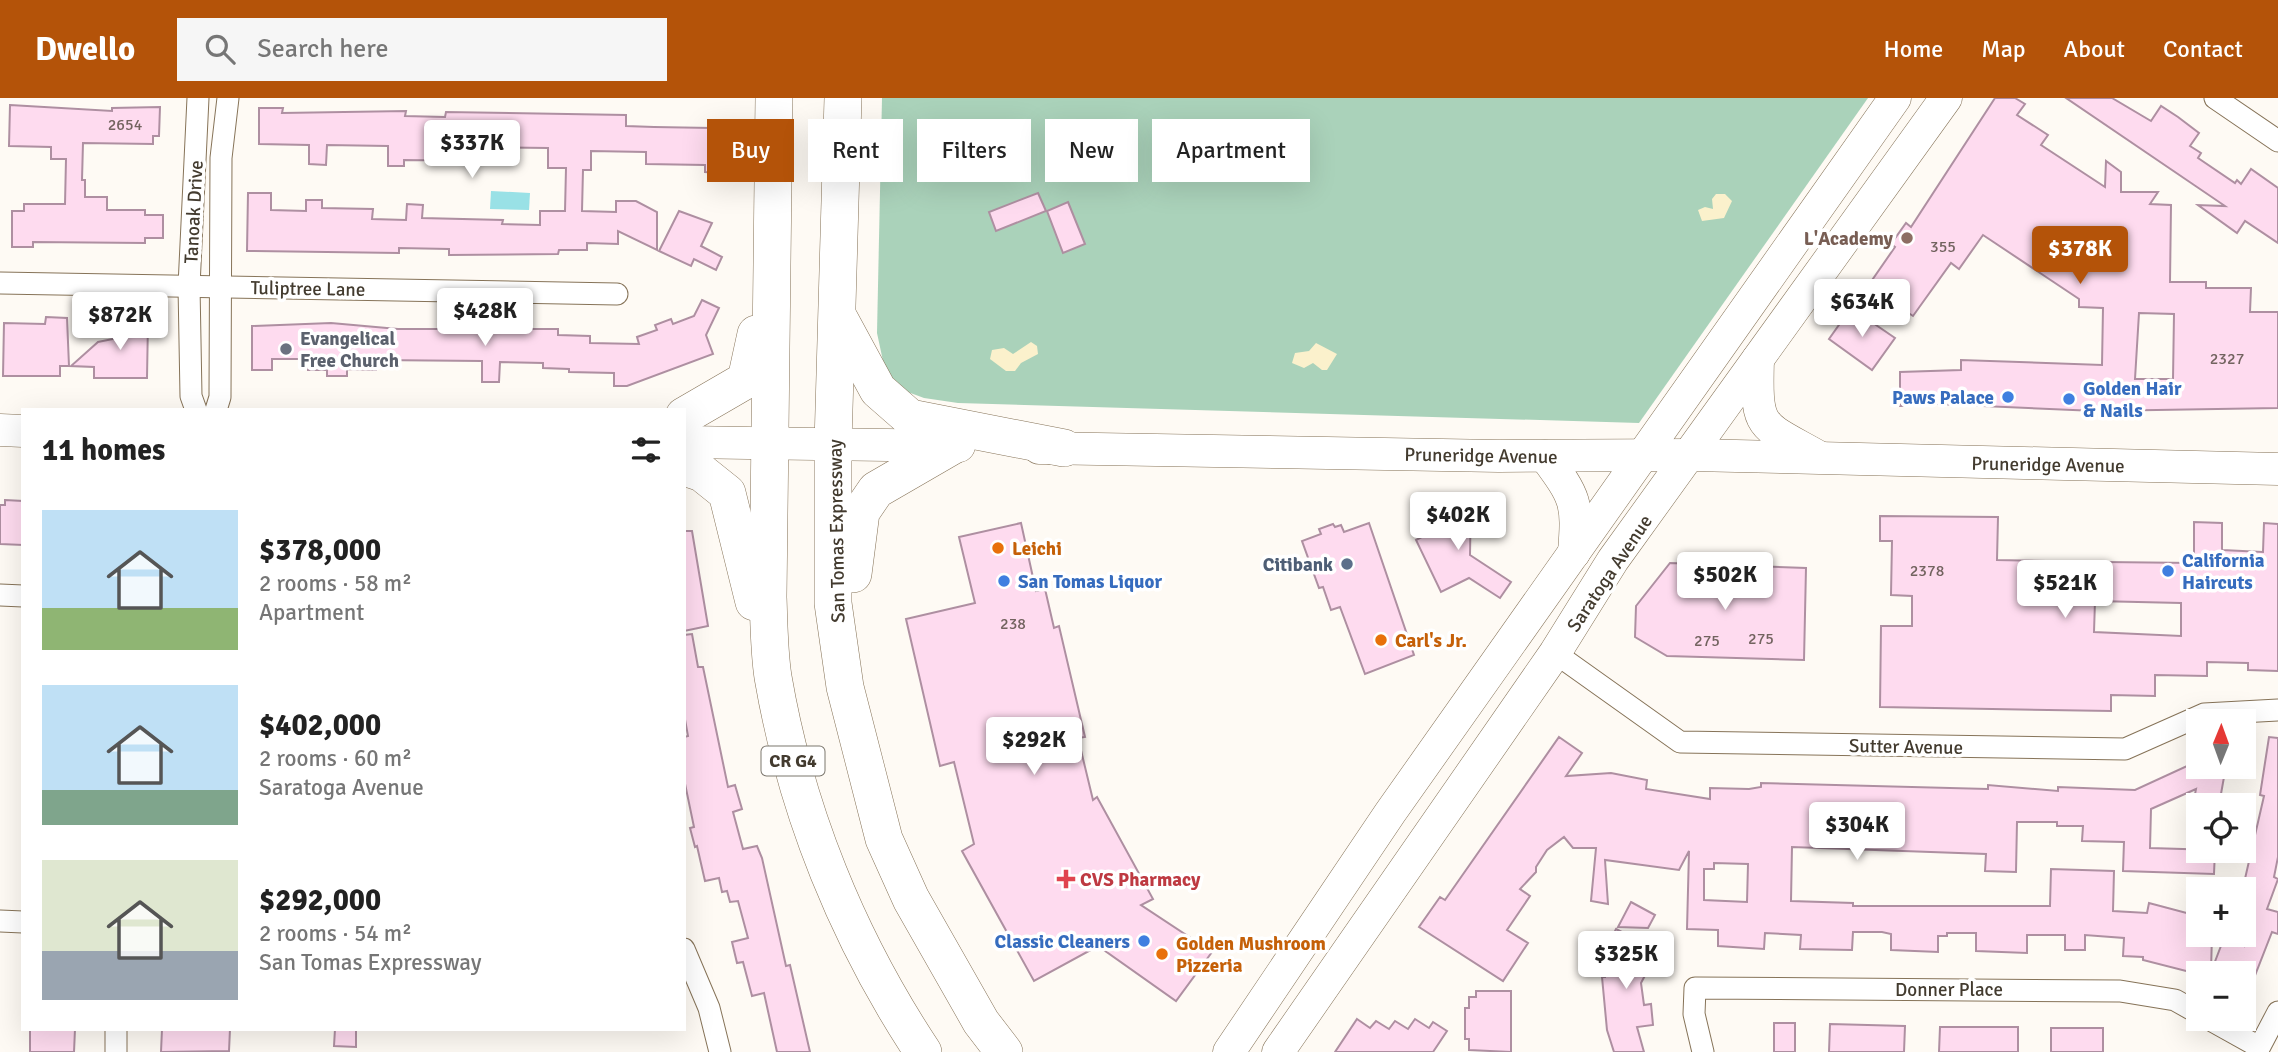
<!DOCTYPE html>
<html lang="en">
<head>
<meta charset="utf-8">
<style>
	body { margin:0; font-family:Signika,sans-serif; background:#f6f6f6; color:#222; height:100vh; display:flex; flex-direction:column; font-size:26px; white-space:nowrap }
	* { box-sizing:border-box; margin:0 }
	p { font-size:23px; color:#767676 }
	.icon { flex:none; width:38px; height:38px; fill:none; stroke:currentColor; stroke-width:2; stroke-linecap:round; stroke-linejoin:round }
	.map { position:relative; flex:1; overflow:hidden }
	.side { position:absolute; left:21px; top:310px; width:665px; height:623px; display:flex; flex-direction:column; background:#fff; border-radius:0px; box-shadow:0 7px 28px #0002 }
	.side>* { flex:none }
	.guide { position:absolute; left:707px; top:21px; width:665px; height:63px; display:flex; gap:14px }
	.needle { width:46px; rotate:1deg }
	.controls { position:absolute; left:2186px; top:611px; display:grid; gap:14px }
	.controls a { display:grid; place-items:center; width:70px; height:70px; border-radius:0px; background:#fff; box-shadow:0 7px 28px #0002; font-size:35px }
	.price { position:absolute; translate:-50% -60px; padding:0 16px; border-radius:7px; background:#fff; color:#222; font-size:23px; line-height:46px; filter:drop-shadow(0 2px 4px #0008) }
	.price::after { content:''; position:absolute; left:50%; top:42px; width:21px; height:16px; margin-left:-10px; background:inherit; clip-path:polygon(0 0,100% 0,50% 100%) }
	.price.on { background:#b45309; color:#fff }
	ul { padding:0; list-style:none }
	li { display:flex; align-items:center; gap:21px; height:175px; padding:0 21px }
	li span { display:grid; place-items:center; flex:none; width:196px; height:140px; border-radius:0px; color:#555 }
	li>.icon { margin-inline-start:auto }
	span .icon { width:84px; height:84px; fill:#fffc; stroke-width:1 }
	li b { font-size:30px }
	h2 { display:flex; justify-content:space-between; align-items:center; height:84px; padding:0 21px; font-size:30px }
	.tag { padding:0 24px; border-radius:0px; background:#fff; box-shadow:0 7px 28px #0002; font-size:24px; line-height:63px }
	.tag.on { background:#b45309; color:#fff }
	header { display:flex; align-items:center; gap:42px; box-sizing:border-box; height:98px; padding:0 35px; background:#b45309; color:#fff }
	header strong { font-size:33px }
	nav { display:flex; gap:38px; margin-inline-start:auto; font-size:24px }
	.search { width:490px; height:63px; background:#f6f6f6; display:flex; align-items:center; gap:18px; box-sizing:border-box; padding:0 24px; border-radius:0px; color:#767676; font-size:26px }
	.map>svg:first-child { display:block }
	.green { fill:#aad2ba }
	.sand { fill:#fbf1cc }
	.water { fill:#99e1e6 }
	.building { fill:#fedbef; stroke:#ae8fa1; stroke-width:2; fill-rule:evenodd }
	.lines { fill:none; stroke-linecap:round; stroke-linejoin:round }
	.minor-casing { stroke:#867358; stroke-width:23 }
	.secondary-casing { stroke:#867358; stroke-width:33 }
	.trunk-casing { stroke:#867358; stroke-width:38 }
	.minor { stroke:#fff; stroke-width:21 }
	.secondary { stroke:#fff; stroke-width:32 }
	.trunk { stroke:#fff; stroke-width:37 }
	.education-dot { fill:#8d6e63; stroke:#fff; stroke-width:2.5 }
	.worship-dot { fill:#6b7280; stroke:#fff; stroke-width:2.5 }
	.shop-dot { fill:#3f7fe0; stroke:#fff; stroke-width:2.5 }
	.food-dot { fill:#e8710a; stroke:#fff; stroke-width:2.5 }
	.service-dot { fill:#5c6f8a; stroke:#fff; stroke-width:2.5 }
	.health-dot { fill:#e0444e; stroke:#fff; stroke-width:2.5 }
	.labels { text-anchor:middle; stroke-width:7; stroke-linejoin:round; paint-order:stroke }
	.number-label { font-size:16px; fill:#72635f }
	.shield { fill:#fff; stroke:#7b766d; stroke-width:2 }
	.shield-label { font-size:18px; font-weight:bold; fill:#433b2f }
	.street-label { font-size:19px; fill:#433b2f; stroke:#fff }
	.education-label { font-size:19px; font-weight:bold; fill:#785e54; stroke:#fff; text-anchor:end }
	.worship-label { font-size:19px; font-weight:bold; fill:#5b616d; stroke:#fff; text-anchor:start }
	.shop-label { font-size:19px; font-weight:bold; fill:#366cbe; stroke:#fff; text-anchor:start }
	.food-label { font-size:19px; font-weight:bold; fill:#c56008; stroke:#fff; text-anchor:start }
	.service-label { font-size:19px; font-weight:bold; fill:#4e5e75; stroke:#fff; text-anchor:end }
	.health-label { font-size:19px; font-weight:bold; fill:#be3a42; stroke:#fff; text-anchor:start }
</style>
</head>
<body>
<header>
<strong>Dwello</strong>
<div class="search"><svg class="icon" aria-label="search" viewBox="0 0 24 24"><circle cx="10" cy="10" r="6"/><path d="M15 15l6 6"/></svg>Search here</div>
<nav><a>Home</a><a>Map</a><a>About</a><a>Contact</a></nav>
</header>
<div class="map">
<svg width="2278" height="954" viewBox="0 0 2278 954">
	<rect width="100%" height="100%" fill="#fefaf4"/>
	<polygon class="green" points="882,0 1868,0 1639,325 958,305 924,300 897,290 886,277 877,235"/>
	<g class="sand">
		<polygon points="1716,96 1725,96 1732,103 1724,120 1702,123 1698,112 1705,109 1713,111 1712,101"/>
		<polygon points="1031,244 1037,248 1038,256 1021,265 1015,273 1006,273 990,261 992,252 1004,250 1013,256"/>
		<polygon points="1316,245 1337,256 1327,272 1322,272 1313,265 1304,270 1292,265 1295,255 1309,253"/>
	</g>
	<polygon class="water" points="491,93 530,95 529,112 490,111"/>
	<g class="building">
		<path d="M1995,0h20l10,6 -8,11 31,20 -7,10 64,42 1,-26 15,11v20h37l-8,12 21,1 -1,77h36v6h45l-1,24h28v96l-182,3 -182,-8 1,3h-15v-34l61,-2v-10l141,5 1,-57 -24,-1v-8l-96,-64 -24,34 -8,-6 -38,53 -45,-30 27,-39 -4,-3 15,-21 5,4zM2139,215l35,1 -1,65h-38z"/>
		<polygon points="2066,0 2112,0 2151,23 2161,8 2178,19 2199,35 2190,48 2201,55 2198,60 2235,85 2237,82 2241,86 2251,71 2278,90 2278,145 2245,123 2237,135 2198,107 2225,108"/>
		<polygon points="10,7 112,13 112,10 160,9 159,38 153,38 153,46 83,45 82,82 85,82 85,99 107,99 107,112 145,112 145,117 163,117 163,140 145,140 145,145 33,144 33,149 12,149 12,113 24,113 24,106 65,106 66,61 51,61 51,49 9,48"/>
		<polygon points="259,10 283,10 282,15 406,13 405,18 445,19 446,14 626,17 626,28 654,29 712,30 712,26 738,27 737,51 722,50 721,75 705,74 705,67 646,66 646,54 591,53 591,72 583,72 582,113 616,114 616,103 636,103 657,114 657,152 618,133 618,146 587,145 587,152 559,152 558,156 449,157 449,151 399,150 399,155 247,153 248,95 271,95 271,112 306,113 306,102 322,102 322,110 373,111 372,121 406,122 407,106 423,107 422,120 503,122 502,126 540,127 540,113 565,113 566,70 548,70 548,50 480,49 480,63 404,62 404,68 388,68 388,48 327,47 326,67 309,66 309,47 259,46"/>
		<polygon points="1038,95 1046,113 996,133 989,114"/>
		<polygon points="1068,104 1085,146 1063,155 1047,113"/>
		<polygon points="679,113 712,125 701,148 722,159 716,172 694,161 691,168 659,153"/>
		<polygon points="702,202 719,210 706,237 713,256 627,288 614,288 614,275 569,274 569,271 543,270 543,265 500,264 499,284 482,284 482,263 376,262 376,272 347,271 347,278 327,278 327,272 308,272 308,261 272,261 272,272 252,272 252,228 331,225 398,231 558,231 558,237 590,238 590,245 639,246 637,239 657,232 655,227 671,221 673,226 694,218"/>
		<polygon points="1851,210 1895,240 1872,272 1829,241"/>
		<polygon points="46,219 67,220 69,268 60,268 60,278 3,278 4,225 45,226"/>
		<polygon points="113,222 148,223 147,280 94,280 94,269 71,268 98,244 113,241"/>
		<polygon points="1451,397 1471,397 1470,457 1511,484 1500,500 1469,480 1441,494 1416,442 1450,424"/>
		<polygon points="5,402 23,403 23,447 0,446 0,407 5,407"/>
		<path d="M1880,418l118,1 -1,43 107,2 90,1v-41l28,1v27l41,2 1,-29 14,1v147l-30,-1v-7l-41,-1v14l-52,-1v21l-44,-1v16l-231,-4 1,-81h31v-30l-21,-1 1,-54h-12zM2095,503l86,2v33l-87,-4z"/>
		<polygon points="1021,425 1036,493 1045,491 1054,530 1059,528 1085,639 1078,640 1093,702 1097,699 1153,801 1141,807 1212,854 1176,903 1098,848 1034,883 962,753 974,746 954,664 940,668 906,521 975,505 959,439"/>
		<polygon points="1369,425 1414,557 1365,576 1340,509 1331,512 1323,489 1319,490 1302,443 1321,436 1319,431 1333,426 1335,429 1341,427 1344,434"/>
		<polygon points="684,433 692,433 708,528 684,533"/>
		<polygon points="1670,465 1806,470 1804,562 1667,558 1635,539 1636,508"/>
		<polygon points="692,536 698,569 703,569 728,689 735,687 742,711 733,714 743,751 757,748 762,760 786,868 790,867 810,954 777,954 764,895 752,898 743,864 737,865 732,844 748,840 738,803 730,804 727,793 722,794 719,780 705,783 697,748 695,749 690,730 694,729 684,681 684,639 688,638 684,616 684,537"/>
		<path d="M1559,639l23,16 -16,23 45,-3 36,7 -1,9 64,10v-11l39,1 12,-2v-4l227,6v-4l70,6v-4l77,3 52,-24h39l-7,39h-26l3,-16 -45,20 -1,39 65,2 -1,24 -91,-3 1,-29 -42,-1 1,-15h-26v-4h-40l-1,50 -31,-1 1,-17 -194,-7 -1,54 62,2v3h197l1,-37 63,2 -1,40 34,2 2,-10 49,13v18h14l-1,38 13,-34 20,8v-63l20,-87 -4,-1 9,-58 9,1v119l-4,20 4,2 -11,30 11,3v22l-6,-2 -18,46 -22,-8 -1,3h-37l-51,-13v-3l-20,-1 1,-18 -39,-3v15h-20v-15h-38v18l-51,-2v-18h-29v3h-9v16l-47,-2v-16l-9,-2h-29l-1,18 -52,-1 1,-14 -36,-2 -1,16 -46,-3v-16l-31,-1 2,-78 -10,19 -74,-10 3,44 -17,-3 5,-53h-23l-9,-11 -17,13 -11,17v5l-16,17 10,7 -23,34 21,13 -25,38 -84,-54 21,-30 5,3zM1714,765l34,1 -1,38 -43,-2v-31h10z"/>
		<polygon points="1631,804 1655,817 1648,830 1618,829"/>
		<polygon points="1616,831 1658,853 1641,885 1644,907 1651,906 1653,927 1637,929 1644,954 1614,954 1607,932 1602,879 1605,879 1607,849"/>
		<polygon points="1476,893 1511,893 1511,954 1469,952 1469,941 1465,941 1465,910 1469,910 1469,899 1476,899"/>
		<polygon points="1357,921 1370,930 1376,923 1389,931 1395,923 1408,931 1415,921 1429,930 1433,924 1447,933 1433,954 1335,954"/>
		<rect x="1774" y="925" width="21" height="29"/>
		<polygon points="1830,926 1905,928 1904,954 1829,954"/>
		<polygon points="1940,929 2018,929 2018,954 1939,954"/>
		<rect x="2051" y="930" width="52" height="24"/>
		<polygon points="30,931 75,931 74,954 30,954"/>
		<polygon points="162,931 230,931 229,953 161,954"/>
		<polygon points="335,931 356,931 356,949 334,948"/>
	</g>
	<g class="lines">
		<defs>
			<g id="minor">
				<polyline points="2215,0 2278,43"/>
				<polyline points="0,185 617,196"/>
				<polyline points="196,312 191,298 189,188 198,0"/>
				<polyline points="216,312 220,299 221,60 228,0"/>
				<polyline points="0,497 23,498"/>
				<polyline points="1555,555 1680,644 2125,651 2204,616 2278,612"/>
				<polyline points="0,823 23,824"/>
				<polyline points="684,851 709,910 720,954"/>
				<polyline points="2207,920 2259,949"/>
				<polyline points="116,954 116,931"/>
				<polyline points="1703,954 1694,916 1695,890 2120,893 2175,902 2198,915"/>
				<polyline points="2257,954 2278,914"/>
			</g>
			<g id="secondary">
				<path d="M1758,261c-2,72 1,64 61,98"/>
				<polyline points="0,332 23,333"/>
				<polyline points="684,344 959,348"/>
				<polyline points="1039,350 1499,358 1692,357 2278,371"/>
				<path d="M1545,358c31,42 33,46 29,97"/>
				<polyline points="1229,954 1390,715 1895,0"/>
				<polyline points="1278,954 1555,555 1613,462 1946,0"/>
			</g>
			<g id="trunk">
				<path d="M774,0l-6,499c1,26 1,54 5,80 23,134 75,262 150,375"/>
				<polyline points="843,0 833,346 833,505 845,589 884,741 911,801 981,924 1004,954"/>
				<polyline points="840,222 878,292 910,320 1064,350"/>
				<polyline points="684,318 746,282 756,236"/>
				<polyline points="684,369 702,375 727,395 754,504"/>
				<polyline points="853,476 861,414 876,392 952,348"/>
			</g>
		</defs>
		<use href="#minor" class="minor-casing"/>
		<use href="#secondary" class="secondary-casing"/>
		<use href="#trunk" class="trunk-casing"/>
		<use href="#minor" class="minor"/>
		<use href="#secondary" class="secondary"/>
		<use href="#trunk" class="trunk"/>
	</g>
	<circle class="education-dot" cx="1907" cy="140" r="7"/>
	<circle class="worship-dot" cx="286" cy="251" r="7"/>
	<g class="shop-dot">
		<circle cx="2008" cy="299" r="7"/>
		<circle cx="2069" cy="301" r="7"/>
		<circle cx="2168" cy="473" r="7"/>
		<circle cx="1004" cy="483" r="7"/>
		<circle cx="1144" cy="843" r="7"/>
	</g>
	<g class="food-dot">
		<circle cx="998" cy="450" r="7"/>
		<circle cx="1381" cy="542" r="7"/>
		<circle cx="1162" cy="856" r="7"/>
	</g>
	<circle class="service-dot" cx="1347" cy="466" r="7"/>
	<path class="health-dot" d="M1062.5 770.5h7v7h7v7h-7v7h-7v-7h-7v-7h7z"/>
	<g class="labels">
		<g class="number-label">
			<text x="125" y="32">2654</text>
			<text x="1943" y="154">355</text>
			<text x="2227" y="266">2327</text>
			<text x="1927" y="478">2378</text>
			<text x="1013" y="531">238</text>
			<text x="1761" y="546">275</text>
			<text x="1707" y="548">275</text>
		</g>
		<rect class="shield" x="761.5" y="648.5" width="63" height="29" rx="5"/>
		<g class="shield-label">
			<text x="793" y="669">CR G4</text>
		</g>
		<g class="street-label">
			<text transform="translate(193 114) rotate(-87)" y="7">Tanoak Drive</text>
			<text transform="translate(308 190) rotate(1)" y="7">Tuliptree Lane</text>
			<text transform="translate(1481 357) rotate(1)" y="7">Pruneridge Avenue</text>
			<text transform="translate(2048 366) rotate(1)" y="7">Pruneridge Avenue</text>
			<text transform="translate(836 433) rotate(-91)" y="7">San Tomas Expressway</text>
			<text transform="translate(1609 475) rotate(-56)" y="7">Saratoga Avenue</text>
			<text transform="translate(1906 648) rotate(1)" y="7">Sutter Avenue</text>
			<text x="1949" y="898">Donner Place</text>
		</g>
		<g class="education-label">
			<text x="1893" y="147">L'Academy</text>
		</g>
		<g class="worship-label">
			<text x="300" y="247">Evangelical<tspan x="300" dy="22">Free Church</tspan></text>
		</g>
		<g class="shop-label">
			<text x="2083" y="297">Golden Hair<tspan x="2083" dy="22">&amp; Nails</tspan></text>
			<text x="1994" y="306" text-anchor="end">Paws Palace</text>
			<text x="2182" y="469">California<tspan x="2182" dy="22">Haircuts</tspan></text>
			<text x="1018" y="490">San Tomas Liquor</text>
			<text x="1130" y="850" text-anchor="end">Classic Cleaners</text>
		</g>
		<g class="food-label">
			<text x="1012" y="457">Leichi</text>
			<text x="1395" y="549">Carl's Jr.</text>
			<text x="1176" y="852">Golden Mushroom<tspan x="1176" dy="22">Pizzeria</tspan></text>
		</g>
		<g class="service-label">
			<text x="1333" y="473">Citibank</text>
		</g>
		<g class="health-label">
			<text x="1080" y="788">CVS Pharmacy</text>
		</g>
	</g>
</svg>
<div class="controls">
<a><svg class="needle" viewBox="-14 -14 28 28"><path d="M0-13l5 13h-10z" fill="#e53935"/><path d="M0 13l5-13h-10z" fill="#767676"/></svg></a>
<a><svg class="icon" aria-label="locate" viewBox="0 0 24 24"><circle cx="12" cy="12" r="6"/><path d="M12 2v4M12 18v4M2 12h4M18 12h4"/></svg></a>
<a>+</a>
<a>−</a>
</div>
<b class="price" style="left:472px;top:82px">$337K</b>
<b class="price on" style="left:2080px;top:188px">$378K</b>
<b class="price" style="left:1862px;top:241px">$634K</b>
<b class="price" style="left:485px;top:250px">$428K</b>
<b class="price" style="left:120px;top:254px">$872K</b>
<b class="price" style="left:1458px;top:454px">$402K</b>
<b class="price" style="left:1725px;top:514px">$502K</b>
<b class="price" style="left:2065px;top:522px">$521K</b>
<b class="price" style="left:1034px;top:679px">$292K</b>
<b class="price" style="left:1857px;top:764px">$304K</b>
<b class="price" style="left:1626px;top:893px">$325K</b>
<div class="guide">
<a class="tag on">Buy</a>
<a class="tag">Rent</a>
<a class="tag">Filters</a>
<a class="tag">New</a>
<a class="tag">Apartment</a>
</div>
<section class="side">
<h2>11 homes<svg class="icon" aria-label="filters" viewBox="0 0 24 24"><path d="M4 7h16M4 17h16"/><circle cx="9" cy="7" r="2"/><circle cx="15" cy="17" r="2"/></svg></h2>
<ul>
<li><span style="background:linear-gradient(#bfe0f5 70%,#8fb573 0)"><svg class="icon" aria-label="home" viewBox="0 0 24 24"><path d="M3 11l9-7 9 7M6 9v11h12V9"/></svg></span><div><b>$378,000</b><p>2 rooms · 58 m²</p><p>Apartment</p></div></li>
<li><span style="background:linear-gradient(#bfe0f5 75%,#7fa58c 0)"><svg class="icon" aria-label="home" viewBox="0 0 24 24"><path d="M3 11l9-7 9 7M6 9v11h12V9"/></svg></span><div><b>$402,000</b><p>2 rooms · 60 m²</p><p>Saratoga Avenue</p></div></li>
<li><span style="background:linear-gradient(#dfe7d0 65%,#9aa5b1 0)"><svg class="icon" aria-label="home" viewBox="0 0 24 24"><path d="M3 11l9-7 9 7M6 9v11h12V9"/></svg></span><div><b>$292,000</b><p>2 rooms · 54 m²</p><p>San Tomas Expressway</p></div></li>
</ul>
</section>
</div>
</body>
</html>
